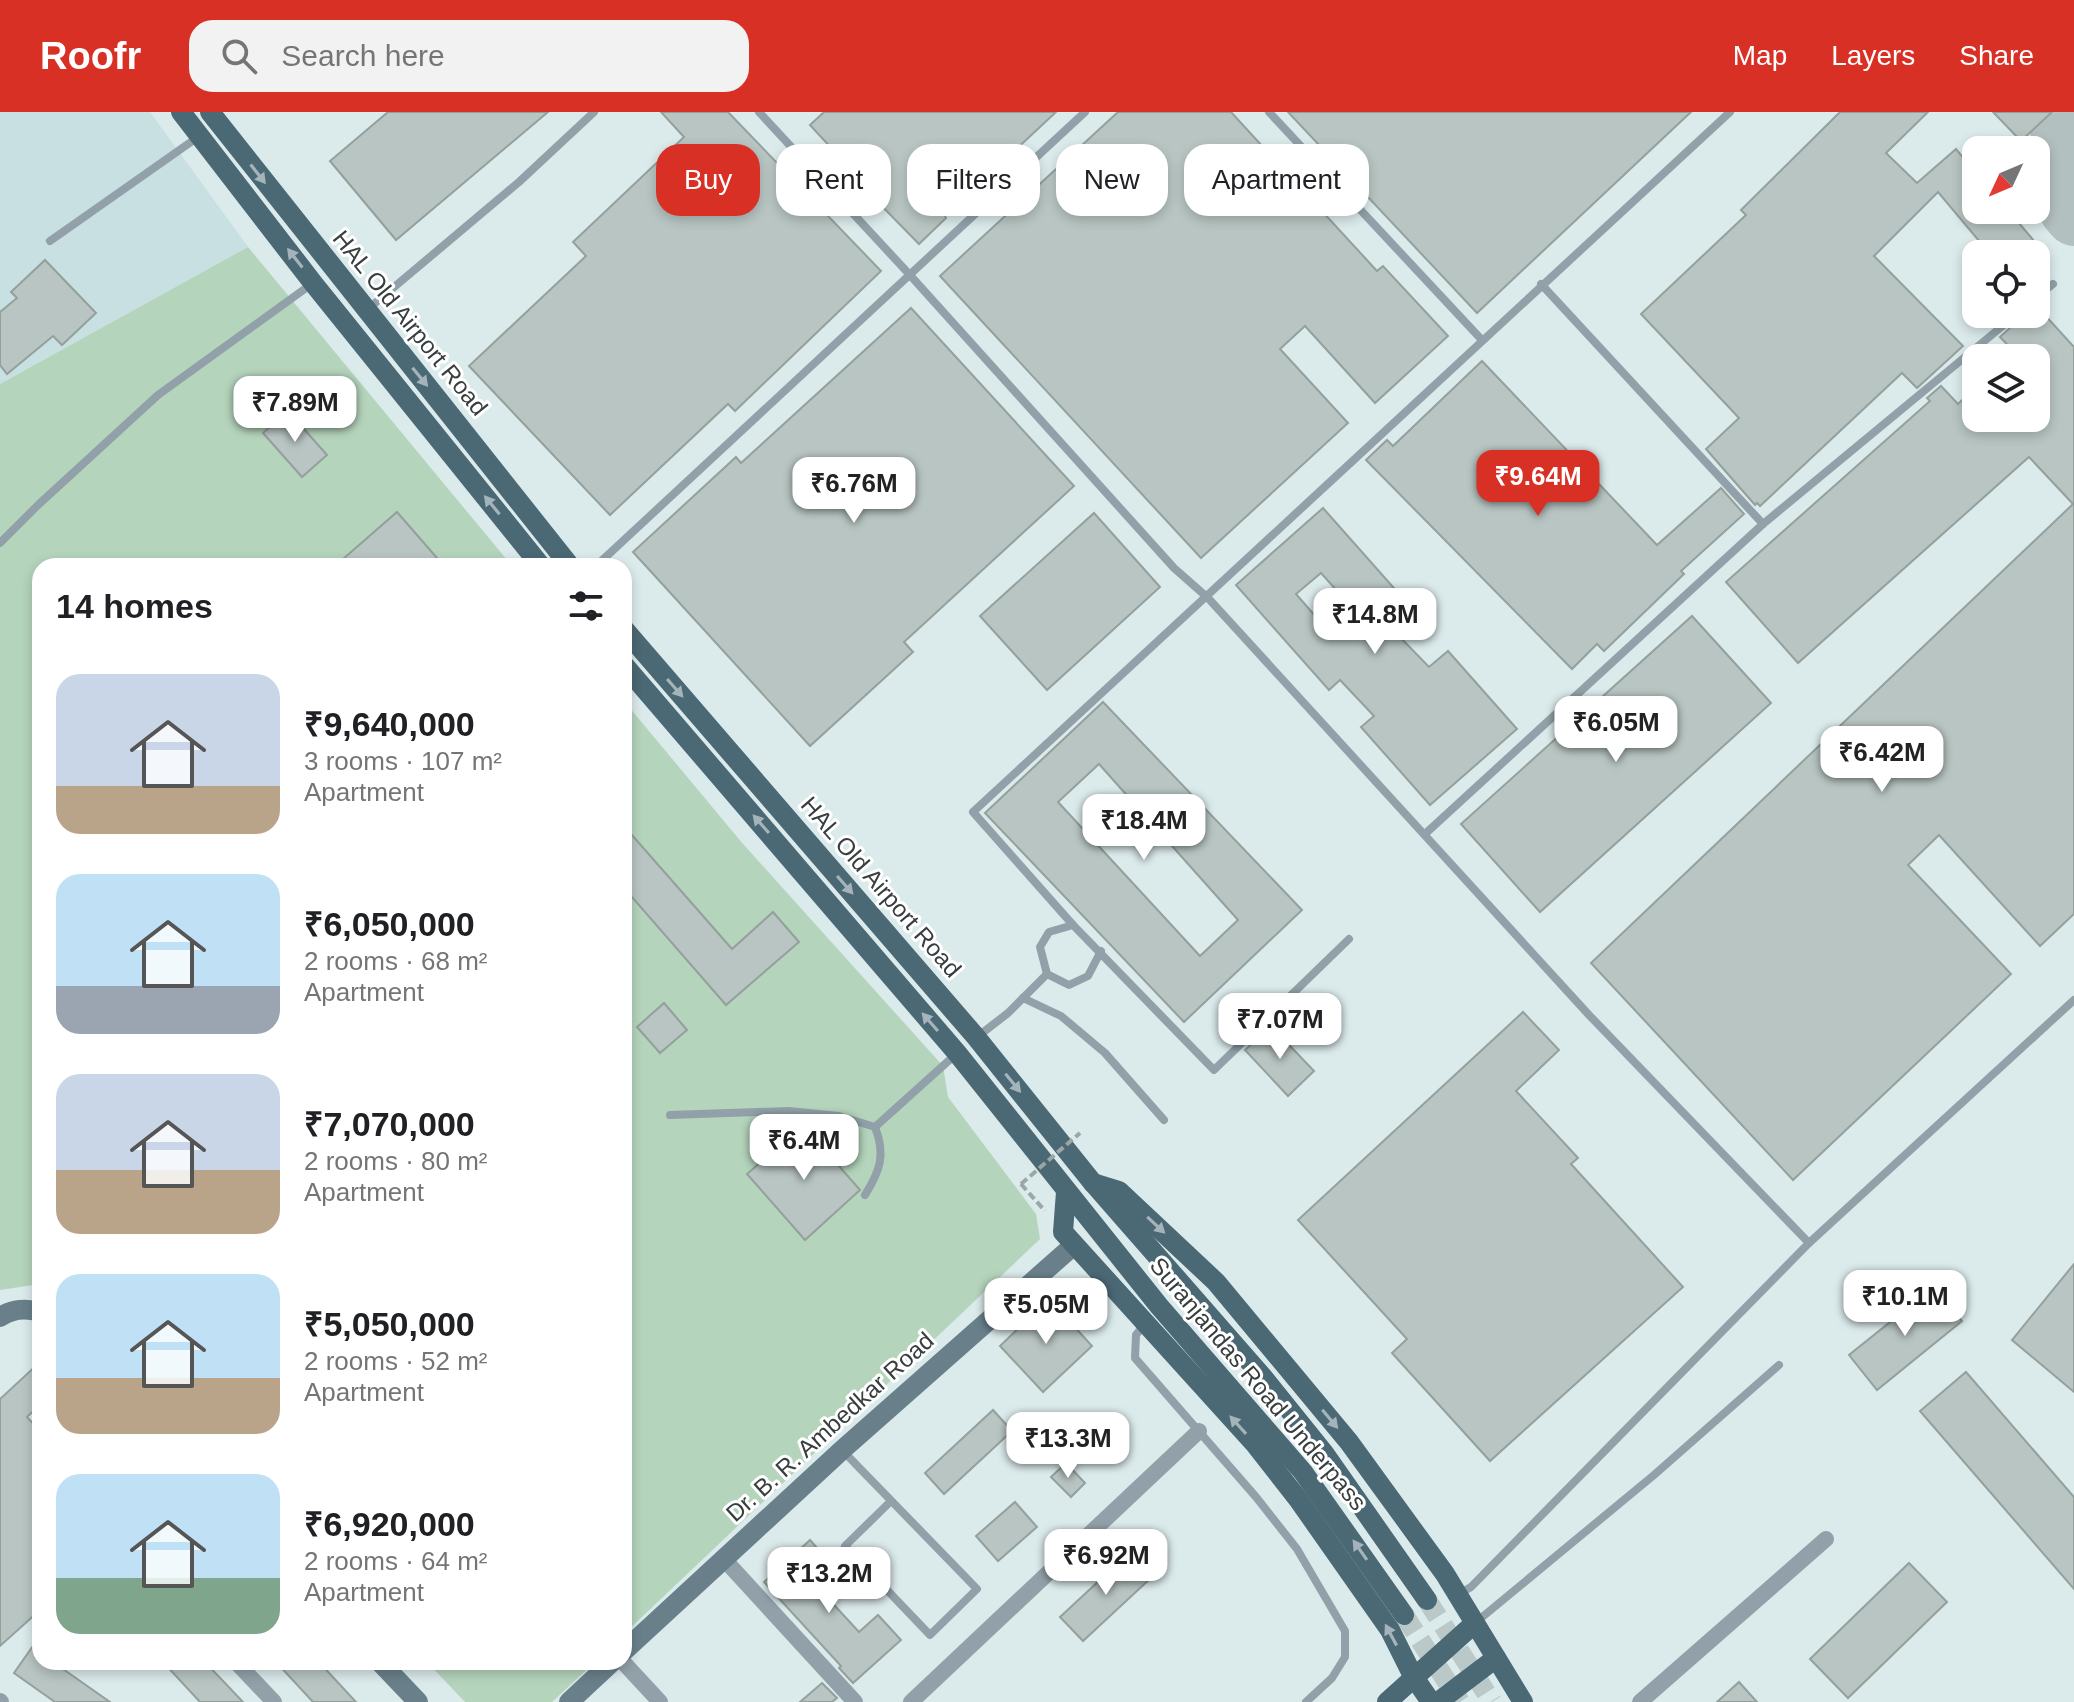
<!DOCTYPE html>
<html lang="en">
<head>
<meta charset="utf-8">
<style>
	body { margin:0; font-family:Arial,sans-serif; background:#f2f2f2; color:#202124; height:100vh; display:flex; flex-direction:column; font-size:30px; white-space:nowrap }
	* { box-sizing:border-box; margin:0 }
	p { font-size:26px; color:#757577 }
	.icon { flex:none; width:44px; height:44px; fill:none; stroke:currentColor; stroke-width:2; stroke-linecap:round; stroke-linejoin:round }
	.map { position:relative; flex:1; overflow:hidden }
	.side { position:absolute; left:32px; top:446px; width:600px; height:1112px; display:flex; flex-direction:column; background:#fff; border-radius:24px; box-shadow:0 4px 12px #0003 }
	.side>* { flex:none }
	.hud { position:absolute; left:656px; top:32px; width:760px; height:72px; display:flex; gap:16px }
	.needle { width:52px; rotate:226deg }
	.buttons { position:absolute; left:1962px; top:24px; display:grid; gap:16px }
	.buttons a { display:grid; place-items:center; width:88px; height:88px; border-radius:16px; background:#fff; box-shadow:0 4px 12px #0003; font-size:40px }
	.price { position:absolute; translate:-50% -68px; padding:0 18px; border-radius:16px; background:#fff; color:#222; font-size:26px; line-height:52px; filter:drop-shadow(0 2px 4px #0008) }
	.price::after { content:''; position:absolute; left:50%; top:48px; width:24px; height:18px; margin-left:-12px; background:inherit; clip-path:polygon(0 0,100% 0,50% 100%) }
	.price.current { background:#d93025; color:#fff }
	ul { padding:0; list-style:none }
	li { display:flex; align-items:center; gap:24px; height:200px; padding:0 24px }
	li span { display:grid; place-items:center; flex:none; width:224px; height:160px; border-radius:24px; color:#555 }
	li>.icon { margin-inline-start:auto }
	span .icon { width:96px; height:96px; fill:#fffc; stroke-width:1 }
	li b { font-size:34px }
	h2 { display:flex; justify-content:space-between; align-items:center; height:96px; padding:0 24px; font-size:34px }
	.chip { padding:0 28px; border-radius:24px; background:#fff; box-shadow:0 4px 12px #0003; font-size:28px; line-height:72px }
	.chip.current { background:#d93025; color:#fff }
	header { display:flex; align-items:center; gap:48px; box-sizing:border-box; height:112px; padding:0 40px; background:#d93025; color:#fff }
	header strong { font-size:38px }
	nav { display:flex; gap:44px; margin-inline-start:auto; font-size:28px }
	.search { width:560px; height:72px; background:#f2f2f2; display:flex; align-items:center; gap:20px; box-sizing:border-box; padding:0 28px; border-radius:24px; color:#757577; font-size:30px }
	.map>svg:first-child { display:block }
	.built { fill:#c8e0e2 }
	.green { fill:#b5d4bc }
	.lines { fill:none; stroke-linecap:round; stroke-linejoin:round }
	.taxiway { stroke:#b3c0c0; stroke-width:56 }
	.building { fill:#b8c5c2; stroke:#93a09c; stroke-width:2; fill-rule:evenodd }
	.primary-tunnel { stroke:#bac8c8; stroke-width:20; stroke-dasharray:20 10; stroke-linecap:butt }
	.path { stroke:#9ba6a7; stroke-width:4; stroke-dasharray:8 4; stroke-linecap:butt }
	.lane { stroke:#92a1a9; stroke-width:8 }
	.street { stroke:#92a1a9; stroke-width:16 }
	.secondary { stroke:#69808b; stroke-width:20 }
	.primary { stroke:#4b6875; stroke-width:20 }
	.path-bridge { stroke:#9ba6a7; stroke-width:4; stroke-dasharray:8 4; stroke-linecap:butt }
	.oneway { fill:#a5b4ba }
	.labels { text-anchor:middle; stroke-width:6; stroke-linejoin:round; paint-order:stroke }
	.street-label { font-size:24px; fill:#383e3e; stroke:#fff }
</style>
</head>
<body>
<header>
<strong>Roofr</strong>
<div class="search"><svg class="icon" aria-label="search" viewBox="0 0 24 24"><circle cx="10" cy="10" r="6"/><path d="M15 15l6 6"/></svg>Search here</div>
<nav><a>Map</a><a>Layers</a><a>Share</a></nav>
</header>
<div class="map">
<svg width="2074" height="1590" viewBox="0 0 2074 1590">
	<rect width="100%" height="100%" fill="#dbeaeb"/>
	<g class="built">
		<polygon points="0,0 150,0 248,135 0,272"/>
		<polygon points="2070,0 2074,0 2074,106 2036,63 2036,41"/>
	</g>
	<g class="green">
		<polygon points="248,135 512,454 40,454 40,1172 0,1178 0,272"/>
		<polygon points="624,589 743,732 943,954 948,985 1036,1102 1040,1127 624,1522"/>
		<polygon points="427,1550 595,1550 552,1590 465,1590"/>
	</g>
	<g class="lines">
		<polyline class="taxiway" points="2056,0 2067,98 2074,106"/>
	</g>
	<g class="building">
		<polygon points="388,0 548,0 396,128 330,49"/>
		<polygon points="661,0 728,0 881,159 735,299 728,292 610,403 469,254 586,144 573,130 684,25"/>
		<polygon points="824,0 1056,0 945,104 946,106 919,132 868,80 870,78 810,13"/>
		<polygon points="1118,0 1231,0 1377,159 1383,154 1448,224 1375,291 1305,214 1280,237 1348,311 1201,446 940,164"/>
		<polygon points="1288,0 1691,0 1477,201"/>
		<polygon points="1840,0 1928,0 1886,41 1917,71 1956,37 1976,61 1976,98 2008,98 2045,142 1990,142 1938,80 1874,144 1963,234 1917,276 1902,261 1760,394 1757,391 1755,393 1706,337 1739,306 1641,202 1746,103 1741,98"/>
		<polygon points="1993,0 2052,0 2021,29"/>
		<polygon points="45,148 96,201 62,233 53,224 7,262 0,253 0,200 17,186 11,180"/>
		<polygon points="911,196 1074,374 904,530 913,540 810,634 633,440 736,345 741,351"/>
		<polygon points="2025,202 2044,202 2074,235 2074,802 2040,834 1939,723 1908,753 2011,862 1793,1068 1591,851 2073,392 2029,345 1798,551 1726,470 1930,289 1927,286 1941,274 1958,292 1976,275 1976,306 2036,306 2036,246 2020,246 2000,225"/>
		<polygon points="1482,249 1657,433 1721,376 1744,402 1681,459 1684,462 1604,539 1597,532 1572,557 1366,348 1387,328 1393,334"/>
		<polygon points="288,299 327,343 302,365 263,321"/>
		<path d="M1323,396l93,105 -21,19 34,35 19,-16 69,78 -87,76 -69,-78 13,-11 -34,-36 -11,10 -93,-105zM1321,461l34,38 -25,22 -34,-39z"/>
		<polygon points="397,400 437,446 428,454 335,454"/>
		<polygon points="1094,401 1160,475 1047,578 980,504"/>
		<polygon points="1692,504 1771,591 1540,800 1461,712"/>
		<path d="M1103,590l199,208 -118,112 -199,-209zM1099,652l139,156 -38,36 -142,-154z"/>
		<polygon points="624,714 732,837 773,800 799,830 726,893 624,776"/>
		<polygon points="664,891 687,918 660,941 637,915"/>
		<polygon points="1523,900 1559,938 1516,979 1578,1046 1571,1052 1683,1175 1490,1349 1392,1241 1407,1227 1298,1108"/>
		<polygon points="1271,914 1314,959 1288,984 1245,938"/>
		<polygon points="803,1013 860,1078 805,1128 747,1062"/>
		<polygon points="2074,1152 2074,1280 2012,1228"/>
		<polygon points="1934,1175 1962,1209 1877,1278 1849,1243"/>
		<polygon points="1049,1187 1092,1234 1043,1280 1000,1234"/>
		<polygon points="40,1250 40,1293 27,1305 40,1319 40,1498 0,1534 0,1287"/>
		<polygon points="1966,1260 2074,1385 2074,1477 1920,1299"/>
		<polygon points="993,1298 1012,1319 944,1382 925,1361"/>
		<polygon points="1066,1351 1085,1371 1071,1385 1051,1365"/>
		<polygon points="1015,1390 1037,1415 998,1449 976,1424"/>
		<polygon points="810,1428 831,1452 812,1469 859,1520 878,1503 901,1528 853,1571 839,1556 841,1554 764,1470"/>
		<polygon points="1129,1441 1152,1465 1083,1529 1060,1505"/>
		<polygon points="1909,1451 1947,1490 1848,1586 1810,1547"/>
		<polygon points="40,1524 40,1550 53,1550 110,1590 55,1590 14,1561"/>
		<polygon points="163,1550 205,1550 243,1590 200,1590"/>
		<polygon points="276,1550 319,1550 356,1590 313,1590"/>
		<polygon points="1739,1570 1757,1590 1717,1590"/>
		<polygon points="822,1571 837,1586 832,1590 800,1590"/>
	</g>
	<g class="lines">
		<g class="primary-tunnel">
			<polyline points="1427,1488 1492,1590"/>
			<polyline points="1404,1503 1460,1590"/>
		</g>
		<polyline class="path" points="1021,1072 1045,1099"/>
		<g class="lane">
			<polyline points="759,0 909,162 1174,456 1208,486 1589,903 1809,1131"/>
			<polyline points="1269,0 1481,227"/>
			<polyline points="50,129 198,25"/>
			<polyline points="1541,172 1763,412"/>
			<polyline points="2036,186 2053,172"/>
			<polyline points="368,197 519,70 594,0"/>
			<polyline points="0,431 38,393 158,283 313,171"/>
			<polyline points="596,454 1085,0"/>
			<polyline points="1425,722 1763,412 2017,202"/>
			<path d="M1349,827l-135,131 -141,-145 -100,-113c254,-232 503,-468 757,-700"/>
			<polyline points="1047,862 1040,835 1049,820 1073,813"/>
			<polyline points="1023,886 1061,904 1105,941 1164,1008"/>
			<polyline points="977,925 1008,901 1047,862 1069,873 1088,864 1101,839"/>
			<polyline points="670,1003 789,999 839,1004 875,1015 955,943"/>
			<path d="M865,1083c15,-24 21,-40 10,-68"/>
			<polyline points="1146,1210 1136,1223 1135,1246 1256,1385 1297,1437 1345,1519 1345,1545 1332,1566 1306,1590"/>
			<polyline points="842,1338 977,1477 930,1523 845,1434 891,1389"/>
			<polyline points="1459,1482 1471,1475 1809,1131 2074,888"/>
			<polyline points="1475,1511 1654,1363 1779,1253"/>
		</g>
		<g class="street">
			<polyline points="723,1446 855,1590"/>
			<polyline points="236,1550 274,1590"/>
			<polyline points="623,1550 660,1590"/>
			<polyline points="0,1589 1,1590"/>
			<polyline points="911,1590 1199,1319"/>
			<polyline points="1640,1590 1826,1427"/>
		</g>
		<g class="secondary">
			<path d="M0,1205c12,-8 27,-9 40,-5"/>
			<polyline points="624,1539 842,1338 1074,1133"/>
			<polyline points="380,1550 418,1590"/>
			<polyline points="569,1590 612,1550"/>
		</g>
		<g class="primary">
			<polyline points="181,0 313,171 541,454"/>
			<polyline points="210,0 570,454"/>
			<polyline points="624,517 976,925 1093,1071 1262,1264 1324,1341 1427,1488"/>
			<polyline points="624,553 957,941 1159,1194 1303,1360 1404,1503"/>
			<polyline points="1093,1071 1119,1079 1216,1170 1349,1330 1445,1462 1523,1590"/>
			<polyline points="1066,1080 1063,1120 1255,1332 1298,1387 1390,1518 1413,1564 1431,1590"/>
			<polyline points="1387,1590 1475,1511"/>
			<polyline points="1438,1590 1496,1546"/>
		</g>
		<polyline class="path-bridge" points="1021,1072 1080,1021"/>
	</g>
	<defs><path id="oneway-solid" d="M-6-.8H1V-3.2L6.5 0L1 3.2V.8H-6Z" transform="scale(2)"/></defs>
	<g class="oneway">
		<use href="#oneway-solid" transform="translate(258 62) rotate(52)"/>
		<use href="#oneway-solid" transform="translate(295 146) rotate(-128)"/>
		<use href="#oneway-solid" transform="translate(420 265) rotate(51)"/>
		<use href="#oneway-solid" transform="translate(492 393) rotate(-129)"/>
		<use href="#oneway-solid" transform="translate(675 576) rotate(49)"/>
		<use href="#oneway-solid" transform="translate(761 712) rotate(-131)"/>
		<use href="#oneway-solid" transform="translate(845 773) rotate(49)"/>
		<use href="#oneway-solid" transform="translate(930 910) rotate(-131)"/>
		<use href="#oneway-solid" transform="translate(1013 971) rotate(51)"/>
		<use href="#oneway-solid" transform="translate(1156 1113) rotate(43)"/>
		<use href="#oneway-solid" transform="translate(1330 1307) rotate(50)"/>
		<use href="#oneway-solid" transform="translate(1238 1313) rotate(-132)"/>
		<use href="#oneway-solid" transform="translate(1360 1438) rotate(-125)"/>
		<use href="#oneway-solid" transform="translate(1391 1523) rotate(-118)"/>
	</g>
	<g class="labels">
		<g class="street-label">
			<text transform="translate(410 211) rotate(51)" y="8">HAL Old Airport Road</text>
			<text transform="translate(881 775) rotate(49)" y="8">HAL Old Airport Road</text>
			<text transform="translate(1258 1272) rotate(50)" y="8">Suranjandas Road Underpass</text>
			<text transform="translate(830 1315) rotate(-42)" y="8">Dr. B. R. Ambedkar Road</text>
		</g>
	</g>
</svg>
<div class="buttons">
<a><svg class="needle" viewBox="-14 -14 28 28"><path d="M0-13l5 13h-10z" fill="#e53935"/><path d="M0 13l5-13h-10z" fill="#757577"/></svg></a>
<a><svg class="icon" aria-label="locate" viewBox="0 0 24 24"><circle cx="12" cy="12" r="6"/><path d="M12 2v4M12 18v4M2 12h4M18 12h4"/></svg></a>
<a><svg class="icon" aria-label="layers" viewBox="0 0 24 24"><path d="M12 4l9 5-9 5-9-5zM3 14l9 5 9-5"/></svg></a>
</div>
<b class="price" style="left:295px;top:332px">₹7.89M</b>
<b class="price current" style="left:1538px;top:406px">₹9.64M</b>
<b class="price" style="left:854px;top:413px">₹6.76M</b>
<b class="price" style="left:1375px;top:544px">₹14.8M</b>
<b class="price" style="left:1616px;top:652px">₹6.05M</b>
<b class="price" style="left:1882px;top:682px">₹6.42M</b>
<b class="price" style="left:1144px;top:750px">₹18.4M</b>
<b class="price" style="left:1280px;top:949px">₹7.07M</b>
<b class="price" style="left:804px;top:1070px">₹6.4M</b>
<b class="price" style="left:1905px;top:1226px">₹10.1M</b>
<b class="price" style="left:1046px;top:1234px">₹5.05M</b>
<b class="price" style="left:1068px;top:1368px">₹13.3M</b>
<b class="price" style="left:1106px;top:1485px">₹6.92M</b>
<b class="price" style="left:829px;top:1503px">₹13.2M</b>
<div class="hud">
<a class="chip current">Buy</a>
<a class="chip">Rent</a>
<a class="chip">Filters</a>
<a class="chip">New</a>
<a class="chip">Apartment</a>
</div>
<section class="side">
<h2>14 homes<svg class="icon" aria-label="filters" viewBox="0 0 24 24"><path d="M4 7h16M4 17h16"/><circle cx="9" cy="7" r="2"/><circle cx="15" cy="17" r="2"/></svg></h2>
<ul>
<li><span style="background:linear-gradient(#c9d6e8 70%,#b9a48a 0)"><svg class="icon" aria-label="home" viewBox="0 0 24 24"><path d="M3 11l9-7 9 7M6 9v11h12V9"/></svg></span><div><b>₹9,640,000</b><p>3 rooms · 107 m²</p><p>Apartment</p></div></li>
<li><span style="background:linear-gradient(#bfe0f5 70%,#9aa5b1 0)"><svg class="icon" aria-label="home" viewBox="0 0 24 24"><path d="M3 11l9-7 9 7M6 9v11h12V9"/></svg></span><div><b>₹6,050,000</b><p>2 rooms · 68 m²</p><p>Apartment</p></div></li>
<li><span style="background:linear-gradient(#c9d6e8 60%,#b9a48a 0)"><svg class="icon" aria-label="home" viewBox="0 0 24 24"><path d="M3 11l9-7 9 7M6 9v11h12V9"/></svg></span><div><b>₹7,070,000</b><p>2 rooms · 80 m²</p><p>Apartment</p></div></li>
<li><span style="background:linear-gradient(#bfe0f5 65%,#b9a48a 0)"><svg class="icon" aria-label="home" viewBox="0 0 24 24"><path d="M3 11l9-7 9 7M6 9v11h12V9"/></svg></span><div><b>₹5,050,000</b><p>2 rooms · 52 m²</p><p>Apartment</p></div></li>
<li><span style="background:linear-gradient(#bfe0f5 65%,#7fa58c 0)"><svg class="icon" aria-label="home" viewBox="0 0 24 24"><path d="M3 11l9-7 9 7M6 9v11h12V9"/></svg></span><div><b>₹6,920,000</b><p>2 rooms · 64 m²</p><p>Apartment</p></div></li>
</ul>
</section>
</div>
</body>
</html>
